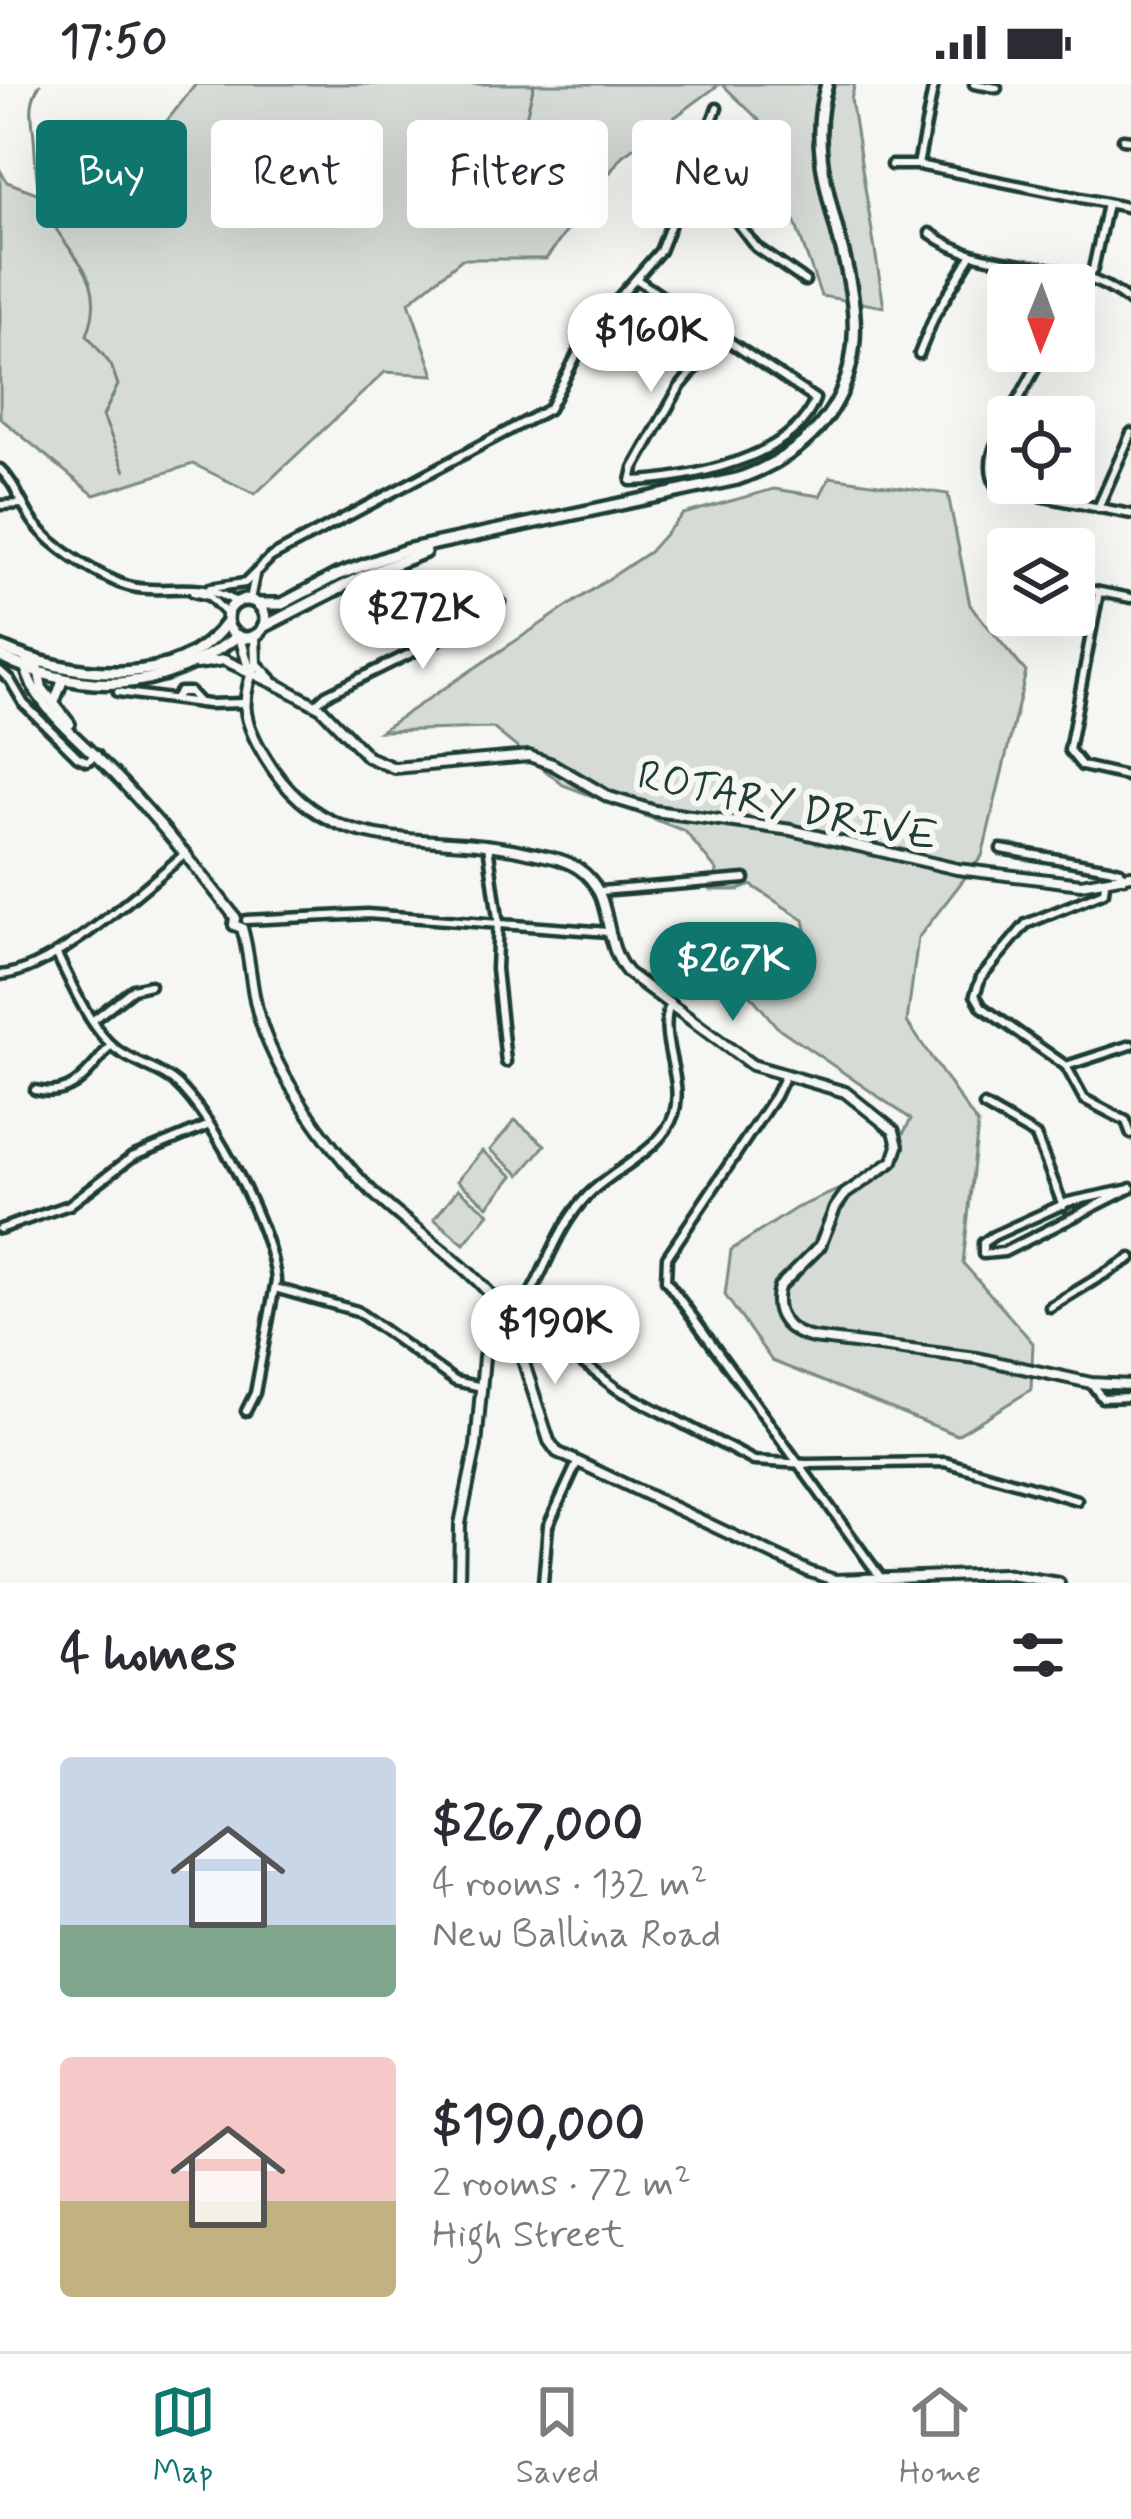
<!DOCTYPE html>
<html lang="en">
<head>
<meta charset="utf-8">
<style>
	body { margin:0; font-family:Mynerve,sans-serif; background:#f2f2f3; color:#2b2b33; height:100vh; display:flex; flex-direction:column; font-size:45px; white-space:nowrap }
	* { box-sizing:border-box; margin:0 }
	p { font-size:39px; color:#7c7c81 }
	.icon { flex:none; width:66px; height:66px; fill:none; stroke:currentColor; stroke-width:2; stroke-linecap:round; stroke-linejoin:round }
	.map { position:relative; height:1499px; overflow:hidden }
	.panel { display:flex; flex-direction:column; background:#fff; flex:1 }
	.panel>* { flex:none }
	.top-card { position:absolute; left:36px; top:36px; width:1059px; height:108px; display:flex; gap:24px }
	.needle { width:78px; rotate:181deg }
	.tools { position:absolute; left:987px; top:180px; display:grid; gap:24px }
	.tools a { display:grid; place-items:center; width:108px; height:108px; border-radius:12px; background:#fff; box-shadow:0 12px 48px #0002; font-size:60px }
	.price { position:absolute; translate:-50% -102px; padding:0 27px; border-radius:42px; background:#fff; color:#222; font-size:39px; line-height:78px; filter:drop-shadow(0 3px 6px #0008) }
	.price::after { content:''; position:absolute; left:50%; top:72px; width:36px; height:27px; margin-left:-18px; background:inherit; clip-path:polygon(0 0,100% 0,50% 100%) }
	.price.on { background:#0f766e; color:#fff }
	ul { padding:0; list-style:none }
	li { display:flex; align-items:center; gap:36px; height:300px; padding:0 60px }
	li span { display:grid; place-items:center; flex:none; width:336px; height:240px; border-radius:12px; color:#555 }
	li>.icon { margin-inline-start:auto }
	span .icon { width:144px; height:144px; fill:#fffc; stroke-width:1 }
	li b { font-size:51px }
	h2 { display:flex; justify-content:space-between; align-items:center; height:144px; padding:0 60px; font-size:51px }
	.tag { padding:0 42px; border-radius:12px; background:#fff; box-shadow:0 12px 48px #0002; font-size:42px; line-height:108px }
	.tag.on { background:#0f766e; color:#fff }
	.status { display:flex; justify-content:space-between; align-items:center; height:84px; padding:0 60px; background:#fff; direction:ltr }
	.status svg { height:33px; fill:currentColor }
	.menu { display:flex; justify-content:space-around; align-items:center; height:168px; border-top:3px solid #e1e1e2; background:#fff; font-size:33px; color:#7c7c81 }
	.menu a { display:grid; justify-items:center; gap:6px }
	.menu .on { color:#0f766e }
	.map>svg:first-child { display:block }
	.green { fill:#d6dbd6; stroke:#7a8c85; stroke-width:3 }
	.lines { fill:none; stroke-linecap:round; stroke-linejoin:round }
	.stream { stroke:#72847d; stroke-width:3 }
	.street-casing { stroke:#1f3d34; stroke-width:15 }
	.secondary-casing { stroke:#1f3d34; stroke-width:16 }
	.primary-casing { stroke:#1f3d34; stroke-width:18 }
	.street { stroke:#f6f6f2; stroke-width:6 }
	.secondary { stroke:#f6f6f2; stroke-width:8 }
	.primary { stroke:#f6f6f2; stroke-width:9 }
	.labels { text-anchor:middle; stroke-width:12; stroke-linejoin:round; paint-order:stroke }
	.street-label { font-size:42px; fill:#1f3d34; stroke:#f6f6f2 }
</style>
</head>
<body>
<div class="status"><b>17:50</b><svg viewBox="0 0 49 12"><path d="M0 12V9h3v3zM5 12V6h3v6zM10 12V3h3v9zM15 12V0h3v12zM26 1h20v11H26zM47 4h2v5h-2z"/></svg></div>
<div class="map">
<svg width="1131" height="1499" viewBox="0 0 1131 1499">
	<rect width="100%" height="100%" fill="#f6f6f2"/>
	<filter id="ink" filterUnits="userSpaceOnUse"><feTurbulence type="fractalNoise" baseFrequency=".00833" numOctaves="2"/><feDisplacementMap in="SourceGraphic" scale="24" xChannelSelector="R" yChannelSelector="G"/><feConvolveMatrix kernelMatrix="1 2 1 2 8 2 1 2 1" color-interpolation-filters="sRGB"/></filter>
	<g filter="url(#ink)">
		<g class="green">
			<polygon points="196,0 720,0 622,72 546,175 462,175 409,218 434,291 385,288 255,410 193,380 94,411 0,334 0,86 7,98 93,130"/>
			<polygon points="722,0 855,0 851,15 884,223 821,212 759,36"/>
			<path d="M830,393l118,17 22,111 56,67 -44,184 -64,82 -11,84 71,103 -15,138 70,80 -2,47 -74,45 -185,-74 -47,-66 6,-45 65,-42 88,-38 27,-51 -134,-92 -29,-35 -39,-20 -2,-11 6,-12c14,3 15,7 26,15 26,19 50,-18 68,-30l-3,-14 -53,-35 -12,5h-28l-3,-4 9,-15 -32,-40 -122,-46 -70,-57 -113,3 269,-179 34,-38 91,-25 46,7z"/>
			<polygon points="515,1036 545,1061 520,1091 490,1066"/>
			<polygon points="482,1067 513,1092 488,1122 457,1097"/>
			<polygon points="458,1105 489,1129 464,1160 434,1135"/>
		</g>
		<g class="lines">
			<g class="stream">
				<path d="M40,0c-12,19 -8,32 -6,53 2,24 1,51 11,73 23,48 65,65 42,125l24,30 7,20 -15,31 22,55"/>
				<polyline points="526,33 534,0"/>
			</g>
			<defs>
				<g id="street">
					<polyline points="974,0 997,4"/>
					<polyline points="1123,55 1131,56"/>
					<polyline points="891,81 918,81 1131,124"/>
					<polyline points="918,81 934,0"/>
					<polyline points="690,96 733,133 756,163 805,197"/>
					<path d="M930,149c59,45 139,17 201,70"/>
					<path d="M636,195l179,120c-20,59 -129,81 -184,82l3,-13 45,-80 43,-52"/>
					<polyline points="1074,218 1093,185 1107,120"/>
					<polyline points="919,270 935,231 972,170"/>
					<polyline points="1009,333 1045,267"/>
					<path d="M1008,335c-12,22 -25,45 -11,69l134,26"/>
					<path d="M0,385c17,16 21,37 35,55 19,24 56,47 84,59 40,16 74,-7 117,19"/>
					<polyline points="0,421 23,420"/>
					<polyline points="1098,424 1131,349"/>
					<polyline points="1074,503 1131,514"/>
					<polyline points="210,504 245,499 271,473 549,325 588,249 660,167 717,24"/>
					<polyline points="193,508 209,512 227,530"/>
					<polyline points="1099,508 1069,666 1082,682 1131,693"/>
					<polyline points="250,516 255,491"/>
					<polyline points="0,587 10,596 24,620 78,673 87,677 97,671"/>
					<polyline points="118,608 208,620 244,619"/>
					<polyline points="174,615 180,608 190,608 200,619"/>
					<polyline points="315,621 326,611 482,534 500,518"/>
					<polyline points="488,761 498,834 496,885 506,978"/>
					<polyline points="1001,765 1109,784 1120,787 1124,794"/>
					<polyline points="1105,799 1104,808 1026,840 981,893 975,911 982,923 1066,982 1084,1015 1126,1037 1131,1050"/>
					<polyline points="600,807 745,795"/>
					<polyline points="246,836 367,830 608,848"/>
					<path d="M56,869c15,29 29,64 51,88 19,21 49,25 70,43 37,33 95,147 99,196l-21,113 -9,18"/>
					<path d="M0,891c53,-3 143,-87 186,-122"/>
					<polyline points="93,936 133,905 150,901"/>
					<polyline points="1066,982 1131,961"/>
					<polyline points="785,991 775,1012 667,1173 666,1196 881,1494"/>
					<path d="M35,1006c38,9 54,-19 76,-45"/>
					<polyline points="984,1022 1036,1052 1063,1122"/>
					<polyline points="1130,1105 1068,1118 993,1152 983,1159 983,1170 1004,1168 1131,1104"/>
					<polyline points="0,1145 69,1121 132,1073 207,1042"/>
					<polyline points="275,1204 357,1227 455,1297 482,1303"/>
					<polyline points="1050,1223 1131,1174"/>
					<path d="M517,1232c27,-37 37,-86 70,-120 26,-27 75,-45 87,-82 11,-36 -17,-74 -4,-110"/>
					<polyline points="519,1236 533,1241 617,1305 754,1377 806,1380 945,1378 1077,1416"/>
					<polyline points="1091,1299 1102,1314 1131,1313"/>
					<polyline points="543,1499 548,1442 577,1379"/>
				</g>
				<g id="secondary">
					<polyline points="255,551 256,579 271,595"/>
					<polyline points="240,553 250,588"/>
					<polyline points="26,575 38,584 42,604 70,640"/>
					<path d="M256,579c-17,39 -13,58 9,94 63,107 160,71 262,95 17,4 36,6 52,17 37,25 21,72 49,104l124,92 93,27 49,39 4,15 -5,15 -48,33 -10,14 -15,38 -41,41c-8,28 8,45 34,51l164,20 114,25 40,2"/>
					<polyline points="197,580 224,576 282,603 321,624 368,673 394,684 529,672 552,680 609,713 655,727 791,746 957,785 1081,800 1131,791"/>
					<path d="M26,585c10,41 66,80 95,112 40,43 78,89 114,136"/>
					<polyline points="54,619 63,596"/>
					<path d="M235,833l-1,8 8,3c8,27 8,54 15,81 15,63 78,149 125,192 42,38 91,66 123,112"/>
					<circle cx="510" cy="1236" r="9"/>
					<polyline points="513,1245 549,1357 557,1368 810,1488 835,1496 1003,1490 1059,1499"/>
					<polyline points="459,1499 460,1440 476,1362 484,1273 490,1251 501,1238"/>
				</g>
				<g id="primary">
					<circle cx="246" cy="535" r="19"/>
					<path d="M259,520h23l55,-29 69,-25 331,-71c45,-16 83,-41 104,-86 47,-104 -47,-204 -14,-309"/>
					<polyline points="263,543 361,493 425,468"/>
					<path d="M0,563c68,30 177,45 227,-25"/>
					<path d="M0,572c85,42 161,36 238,-20"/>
				</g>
			</defs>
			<use href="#street" class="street-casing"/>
			<use href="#secondary" class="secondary-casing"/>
			<use href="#primary" class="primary-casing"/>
			<use href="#street" class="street"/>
			<use href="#secondary" class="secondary"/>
			<use href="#primary" class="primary"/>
		</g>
	</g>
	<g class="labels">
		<g class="street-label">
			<text transform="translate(788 720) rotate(12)" y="15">ROTARY DRIVE</text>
		</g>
	</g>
</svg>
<div class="tools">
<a><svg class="needle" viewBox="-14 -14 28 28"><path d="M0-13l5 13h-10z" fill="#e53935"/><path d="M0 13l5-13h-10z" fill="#7c7c81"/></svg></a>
<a><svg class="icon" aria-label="locate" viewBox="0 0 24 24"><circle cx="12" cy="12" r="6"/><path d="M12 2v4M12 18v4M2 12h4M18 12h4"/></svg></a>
<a><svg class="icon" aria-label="layers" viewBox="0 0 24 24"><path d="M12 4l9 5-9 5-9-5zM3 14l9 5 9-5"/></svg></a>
</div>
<b class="price" style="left:651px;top:311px">$160K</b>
<b class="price" style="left:423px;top:588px">$272K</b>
<b class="price on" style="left:733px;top:940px">$267K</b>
<b class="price" style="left:555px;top:1303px">$190K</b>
<div class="top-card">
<a class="tag on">Buy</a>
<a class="tag">Rent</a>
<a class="tag">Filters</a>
<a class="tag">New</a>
</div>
</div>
<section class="panel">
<h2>4 homes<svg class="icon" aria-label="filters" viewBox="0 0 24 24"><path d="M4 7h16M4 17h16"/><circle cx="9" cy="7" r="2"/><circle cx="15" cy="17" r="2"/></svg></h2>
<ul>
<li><span style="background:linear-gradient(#c9d6e8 70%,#7fa58c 0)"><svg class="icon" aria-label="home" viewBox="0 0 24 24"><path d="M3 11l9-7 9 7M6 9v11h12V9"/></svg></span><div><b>$267,000</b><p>4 rooms · 132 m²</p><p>New Ballina Road</p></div></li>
<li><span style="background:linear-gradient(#f6c9c9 60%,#c2b280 0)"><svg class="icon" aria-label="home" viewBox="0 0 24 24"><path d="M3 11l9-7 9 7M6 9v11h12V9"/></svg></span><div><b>$190,000</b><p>2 rooms · 72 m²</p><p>High Street</p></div></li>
</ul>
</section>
<nav class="menu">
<a class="on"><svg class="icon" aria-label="map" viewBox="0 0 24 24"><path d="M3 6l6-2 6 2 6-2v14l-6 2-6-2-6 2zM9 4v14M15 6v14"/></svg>Map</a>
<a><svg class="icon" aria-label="saved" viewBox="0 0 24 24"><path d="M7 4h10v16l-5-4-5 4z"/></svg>Saved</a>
<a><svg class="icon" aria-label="home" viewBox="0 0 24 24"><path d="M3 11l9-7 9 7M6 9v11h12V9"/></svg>Home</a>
</nav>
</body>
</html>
